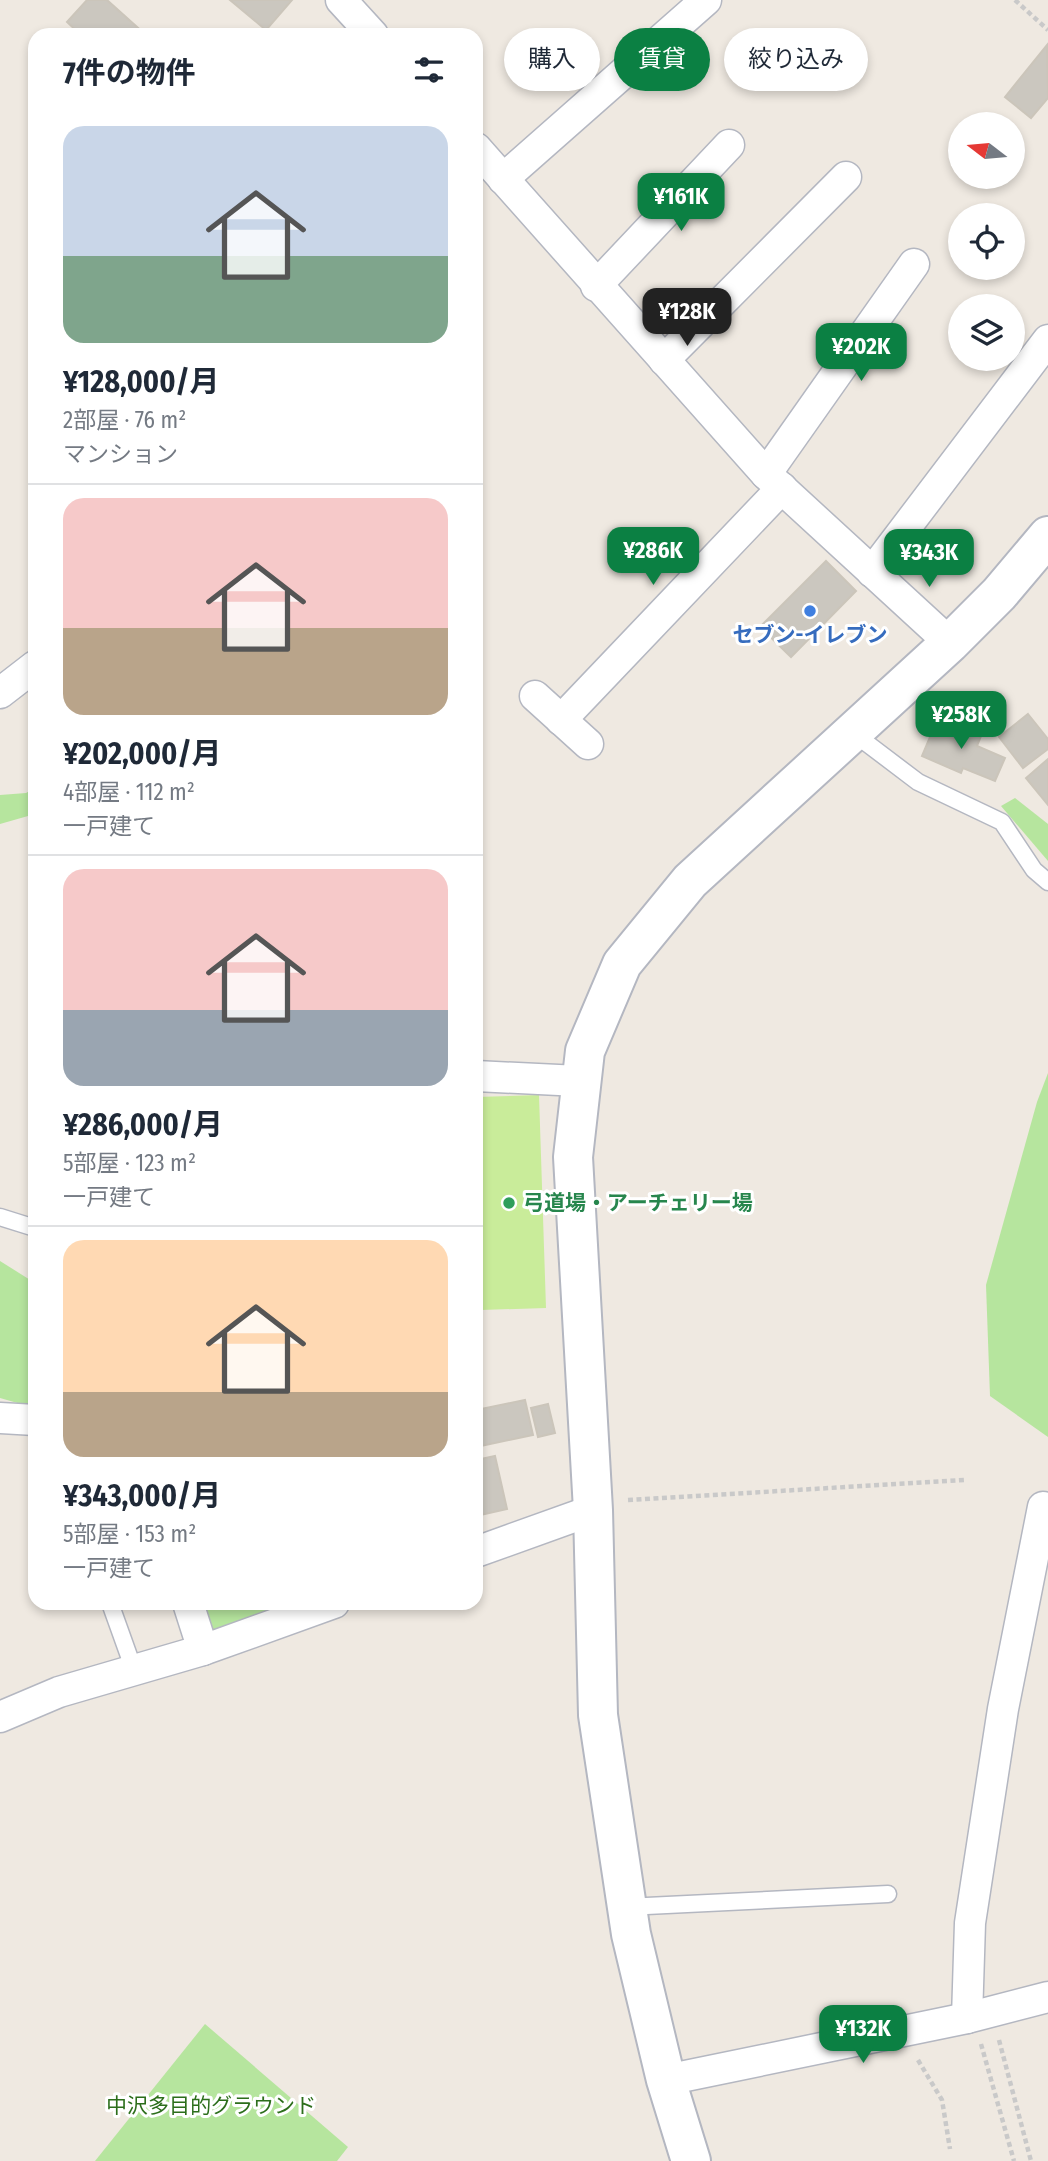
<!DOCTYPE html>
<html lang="ja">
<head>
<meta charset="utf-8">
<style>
	body { margin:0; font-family:"Fira Sans Condensed","Noto Sans JP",sans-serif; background:#f6f6f7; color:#1f2937; height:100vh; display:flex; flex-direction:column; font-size:26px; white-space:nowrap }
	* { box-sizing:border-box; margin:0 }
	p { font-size:23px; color:#747a83 }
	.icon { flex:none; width:38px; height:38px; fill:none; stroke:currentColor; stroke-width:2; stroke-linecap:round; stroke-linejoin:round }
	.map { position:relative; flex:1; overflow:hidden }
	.sheet { position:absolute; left:28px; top:28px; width:455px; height:1582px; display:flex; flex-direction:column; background:#fff; border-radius:21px; box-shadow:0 4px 10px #0003 }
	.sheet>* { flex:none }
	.top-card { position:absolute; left:504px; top:28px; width:438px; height:63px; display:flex; gap:14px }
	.needle { width:46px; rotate:286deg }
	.tools { position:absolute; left:948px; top:112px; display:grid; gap:14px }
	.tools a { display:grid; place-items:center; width:77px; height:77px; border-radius:50%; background:#fff; box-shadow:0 4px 10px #0003; font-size:35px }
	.price { position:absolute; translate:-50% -60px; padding:0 16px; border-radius:14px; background:#0b8043; color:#fff; font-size:23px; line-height:46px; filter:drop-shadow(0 2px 4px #0008) }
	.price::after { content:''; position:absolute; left:50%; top:42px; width:21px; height:16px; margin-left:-10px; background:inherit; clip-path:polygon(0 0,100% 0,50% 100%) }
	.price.selected { background:#222; color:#fff }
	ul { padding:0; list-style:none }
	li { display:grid; align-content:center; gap:14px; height:371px; padding:0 35px }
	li+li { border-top:2px solid #e0e1e3 }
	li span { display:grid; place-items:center; height:217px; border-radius:21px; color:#555 }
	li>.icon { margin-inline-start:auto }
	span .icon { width:126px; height:126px; fill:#fffc; stroke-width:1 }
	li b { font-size:30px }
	h2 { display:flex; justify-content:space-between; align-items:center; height:84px; padding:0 35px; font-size:30px }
	.pill { padding:0 24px; border-radius:32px; background:#fff; box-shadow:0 4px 10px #0003; font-size:24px; line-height:63px }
	.pill.selected { background:#0b8043; color:#fff }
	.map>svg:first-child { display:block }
	.green { fill:#b6e59e }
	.pitch { fill:#c9ec9a }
	.building { fill:#cbc7bf; stroke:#cbc5ba; stroke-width:2 }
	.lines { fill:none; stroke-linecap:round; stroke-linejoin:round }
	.lane-casing { stroke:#b4b7c1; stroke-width:19 }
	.street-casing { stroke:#b4b7c1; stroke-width:33 }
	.secondary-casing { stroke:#b4b7c1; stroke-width:42 }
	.path { stroke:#c9c9c9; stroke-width:4.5; stroke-dasharray:5 3.5; stroke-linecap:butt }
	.lane { stroke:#fff; stroke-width:16 }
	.street { stroke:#fff; stroke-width:30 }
	.secondary { stroke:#fff; stroke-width:38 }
	.shop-dot { fill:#3f7fe0; stroke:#fff; stroke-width:2.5 }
	.leisure-dot { fill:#2e9e5b; stroke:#fff; stroke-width:2.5 }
	.labels { text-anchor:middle; stroke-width:6; stroke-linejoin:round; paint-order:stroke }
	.shop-label { font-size:21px; font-weight:bold; fill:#366cbe; stroke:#fff }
	.leisure-label { font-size:21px; font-weight:bold; fill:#27864d; stroke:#fff; text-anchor:start }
	.park-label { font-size:21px; fill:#2c6e1b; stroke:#fff }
</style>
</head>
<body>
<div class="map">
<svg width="1048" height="2161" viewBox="0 0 1048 2161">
	<rect width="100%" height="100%" fill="#efe9e1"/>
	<g class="green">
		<polygon points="35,788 35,814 0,824 0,795 26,793"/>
		<polygon points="1015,798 1048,824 1048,861 1001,806"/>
		<polygon points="1048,1073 1048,1437 990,1396 986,1285 1037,1102"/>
		<polygon points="0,1261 35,1283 35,1408 0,1398"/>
		<polygon points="198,1603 313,1603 212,1639"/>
		<polygon points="205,2024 348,2147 337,2161 95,2161"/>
	</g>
	<polygon class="pitch" points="539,1095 546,1308 481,1310 482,1356 476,1356 476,1097"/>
	<g class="building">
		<polygon points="87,0 107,0 146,35 81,35 67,22"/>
		<polygon points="230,0 292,0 266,30"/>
		<polygon points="1047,45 1048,98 1031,118 1005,97"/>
		<polygon points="826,561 856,591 791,657 760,627"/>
		<polygon points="1028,714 1048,739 1048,749 1023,768 999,737"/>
		<polygon points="938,718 981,736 977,746 1005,758 995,781 963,768 961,773 922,756"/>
		<polygon points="1048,759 1048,805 1026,778"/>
		<polygon points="525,1400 533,1435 476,1447 476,1410"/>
		<polygon points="548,1404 555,1433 538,1437 531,1408"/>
		<polygon points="495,1456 507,1509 476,1516 476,1460"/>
	</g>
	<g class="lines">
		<defs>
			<g id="lane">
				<polyline points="852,732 918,782 1002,822 1034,870 1048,882"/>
				<polyline points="0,1217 35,1228"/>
				<polyline points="110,1603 134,1670"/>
				<polyline points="626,1907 888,1894"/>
			</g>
			<g id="street">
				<polyline points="341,0 373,35"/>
				<polyline points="476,148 766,474 950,643"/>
				<polyline points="503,179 706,0"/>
				<polyline points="596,286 729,145"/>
				<polyline points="664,360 846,177"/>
				<polyline points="766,474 914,264"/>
				<polyline points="872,572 1048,340"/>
				<polyline points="0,693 35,666"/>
				<polyline points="535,696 588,744"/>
				<polyline points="561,720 782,488"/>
				<polyline points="476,1076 579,1081"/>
				<polyline points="0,1418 35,1420"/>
				<polyline points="476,1552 593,1510"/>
				<polyline points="188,1603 203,1650"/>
				<polyline points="0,1717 59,1692 203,1650 334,1603"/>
				<polyline points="967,2018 970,1923 1003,1709 1043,1507"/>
				<polyline points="666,2080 967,2018 1048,1997"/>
			</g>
			<polyline id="secondary" points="691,2161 666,2080 631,1934 598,1715 593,1510 573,1157 585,1051 622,964 690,881 950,643 999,594 1048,536"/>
		</defs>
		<use href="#lane" class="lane-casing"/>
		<use href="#street" class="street-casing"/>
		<use href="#secondary" class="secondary-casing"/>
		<g class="path">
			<polyline points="1015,0 1048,30"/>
			<polyline points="628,1500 964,1480"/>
			<polyline points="999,2040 1031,2161"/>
			<polyline points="981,2044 1014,2161"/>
			<polyline points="918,2060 942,2100 950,2149"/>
		</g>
		<use href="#lane" class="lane"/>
		<use href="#street" class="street"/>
		<use href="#secondary" class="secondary"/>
	</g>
	<circle class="shop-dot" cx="810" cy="611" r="7"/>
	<circle class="leisure-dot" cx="509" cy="1203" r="7"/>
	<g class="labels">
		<g class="shop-label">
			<text x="810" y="642">セブン-イレブン</text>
		</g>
		<g class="leisure-label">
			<text x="523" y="1210">弓道場・アーチェリー場</text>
		</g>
		<g class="park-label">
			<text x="211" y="2113">中沢多目的グラウンド</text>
		</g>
	</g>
</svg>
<div class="tools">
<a><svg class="needle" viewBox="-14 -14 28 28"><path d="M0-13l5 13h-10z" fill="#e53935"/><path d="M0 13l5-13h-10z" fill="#747a83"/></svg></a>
<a><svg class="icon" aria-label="locate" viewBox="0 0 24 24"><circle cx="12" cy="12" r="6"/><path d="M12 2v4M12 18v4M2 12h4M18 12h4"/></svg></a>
<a><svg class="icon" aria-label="layers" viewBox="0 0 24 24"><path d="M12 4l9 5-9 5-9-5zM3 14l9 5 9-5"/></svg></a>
</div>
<b class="price" style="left:681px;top:233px">¥161K</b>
<b class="price selected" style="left:687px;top:348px">¥128K</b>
<b class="price" style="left:861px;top:383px">¥202K</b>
<b class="price" style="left:653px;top:587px">¥286K</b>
<b class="price" style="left:929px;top:589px">¥343K</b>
<b class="price" style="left:961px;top:751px">¥258K</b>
<b class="price" style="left:863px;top:2065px">¥132K</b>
<div class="top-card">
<a class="pill">購入</a>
<a class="pill selected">賃貸</a>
<a class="pill">絞り込み</a>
</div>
<section class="sheet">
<h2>7件の物件<svg class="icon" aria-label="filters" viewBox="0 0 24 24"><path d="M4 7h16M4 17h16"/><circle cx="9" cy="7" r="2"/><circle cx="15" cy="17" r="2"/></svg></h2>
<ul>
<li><span style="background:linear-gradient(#c9d6e8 60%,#7fa58c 0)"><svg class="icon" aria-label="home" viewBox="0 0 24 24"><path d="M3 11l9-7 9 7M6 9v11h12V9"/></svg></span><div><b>¥128,000/月</b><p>2部屋 · 76 m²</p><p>マンション</p></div></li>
<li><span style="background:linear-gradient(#f6c9c9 60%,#b9a48a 0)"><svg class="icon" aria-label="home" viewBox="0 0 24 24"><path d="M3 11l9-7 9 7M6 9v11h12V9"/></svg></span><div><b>¥202,000/月</b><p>4部屋 · 112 m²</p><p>一戸建て</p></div></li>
<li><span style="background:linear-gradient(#f6c9c9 65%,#9aa5b1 0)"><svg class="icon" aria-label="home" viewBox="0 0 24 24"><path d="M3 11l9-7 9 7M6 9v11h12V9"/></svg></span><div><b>¥286,000/月</b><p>5部屋 · 123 m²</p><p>一戸建て</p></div></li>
<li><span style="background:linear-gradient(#ffd9b3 70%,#b9a48a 0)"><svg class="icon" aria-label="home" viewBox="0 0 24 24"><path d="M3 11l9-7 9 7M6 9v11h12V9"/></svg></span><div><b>¥343,000/月</b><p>5部屋 · 153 m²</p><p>一戸建て</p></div></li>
</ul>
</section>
</div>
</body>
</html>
